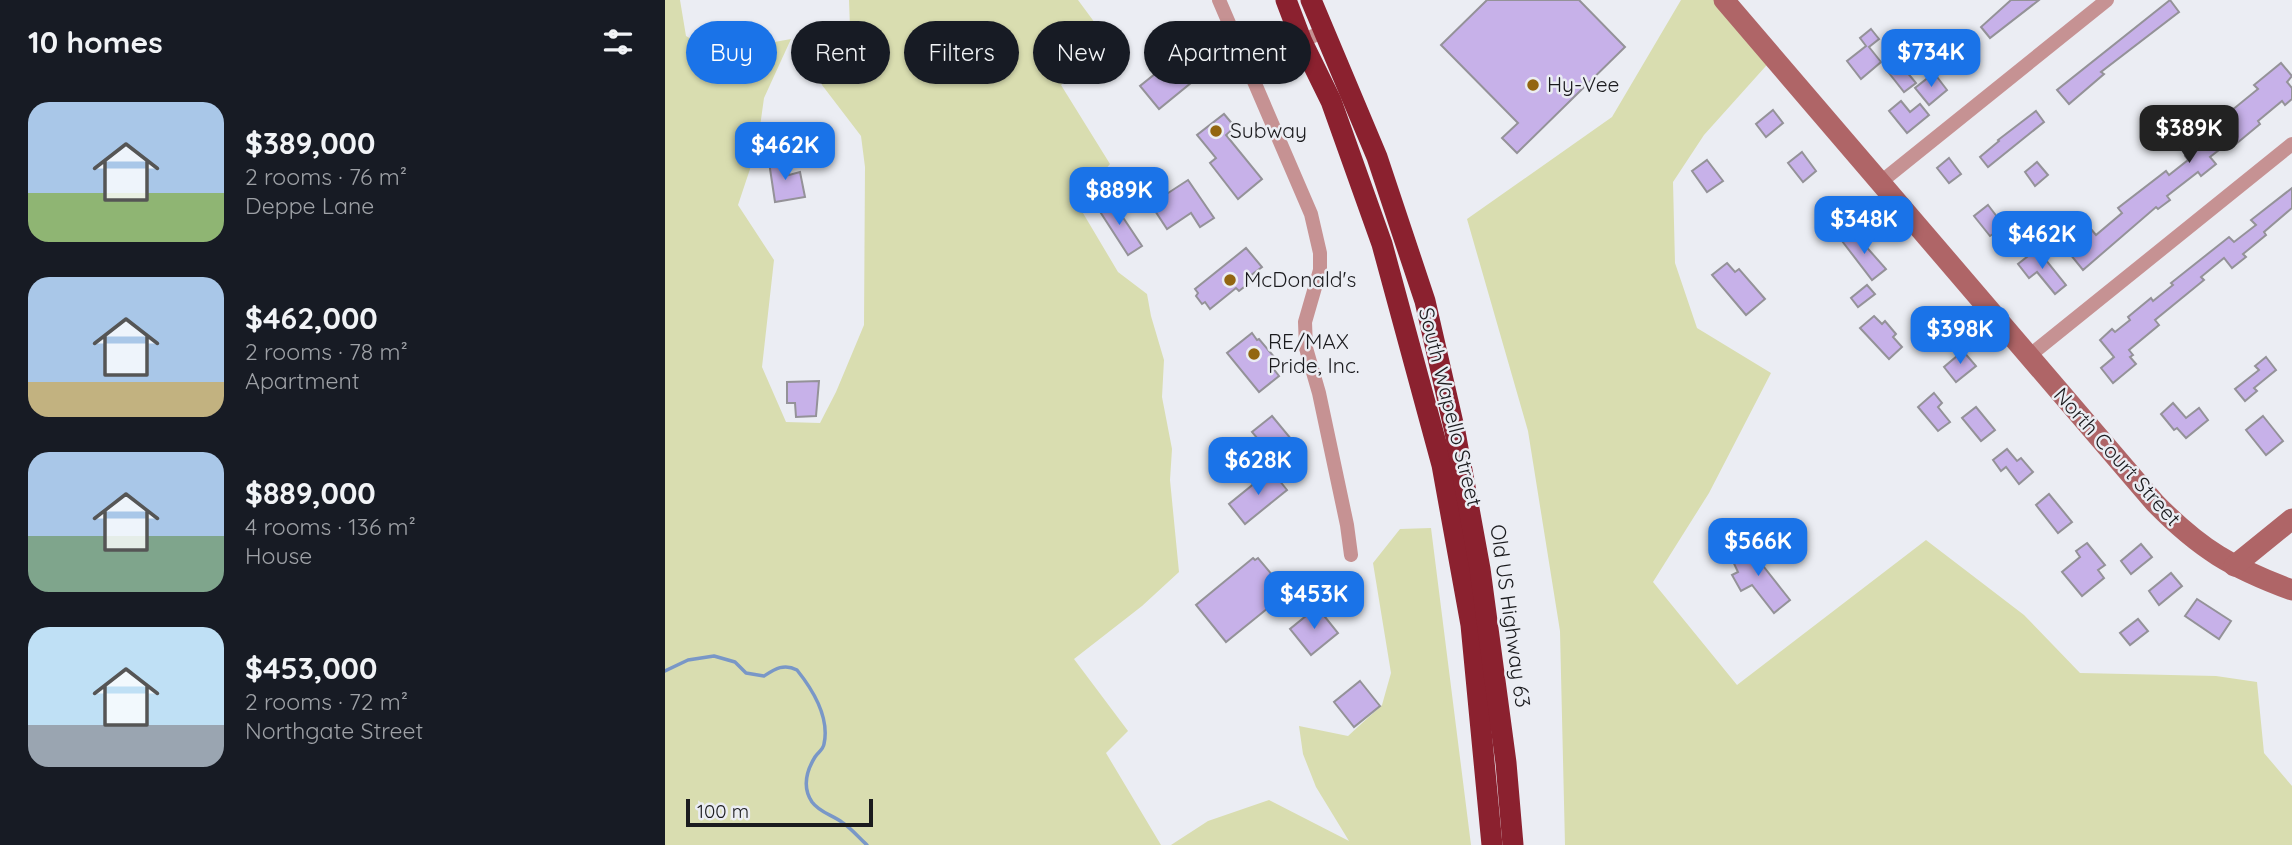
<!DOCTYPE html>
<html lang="en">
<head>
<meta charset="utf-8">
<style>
	body { margin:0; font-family:Quicksand,sans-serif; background:#20242c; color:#f1f3f6; height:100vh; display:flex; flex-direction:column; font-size:26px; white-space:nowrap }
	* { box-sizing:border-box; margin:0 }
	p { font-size:23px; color:#9ea1a6 }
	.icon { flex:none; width:38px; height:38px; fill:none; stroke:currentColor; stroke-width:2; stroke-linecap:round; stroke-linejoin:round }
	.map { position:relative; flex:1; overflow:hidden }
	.panel { display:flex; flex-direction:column; background:#171b24; width:665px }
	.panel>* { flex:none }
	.top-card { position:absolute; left:21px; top:21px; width:665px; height:63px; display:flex; gap:14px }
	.scale { position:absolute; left:21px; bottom:18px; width:187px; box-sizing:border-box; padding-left:7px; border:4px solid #1b1b1e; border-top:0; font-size:19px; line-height:24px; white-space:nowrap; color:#1b1b1e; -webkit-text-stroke:5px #ebedf3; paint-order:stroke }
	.price { position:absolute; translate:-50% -60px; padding:0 16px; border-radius:14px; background:#1a73e8; color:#fff; font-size:23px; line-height:46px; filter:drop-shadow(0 2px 4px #0008) }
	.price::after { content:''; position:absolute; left:50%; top:42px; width:21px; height:16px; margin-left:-10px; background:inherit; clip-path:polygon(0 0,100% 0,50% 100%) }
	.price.active { background:#222; color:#fff }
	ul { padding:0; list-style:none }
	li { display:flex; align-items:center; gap:21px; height:175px; padding:0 28px }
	li span { display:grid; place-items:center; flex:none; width:196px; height:140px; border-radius:21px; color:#555 }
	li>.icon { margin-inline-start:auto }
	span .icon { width:84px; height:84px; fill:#fffc; stroke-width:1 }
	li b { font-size:30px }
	h2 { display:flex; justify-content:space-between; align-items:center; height:84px; padding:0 28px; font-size:30px }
	.pill { padding:0 24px; border-radius:32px; background:#171b24; box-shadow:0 2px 5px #0004; font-size:24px; line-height:63px }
	.pill.active { background:#1a73e8; color:#fff }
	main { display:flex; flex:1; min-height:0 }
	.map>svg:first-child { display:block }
	.green { fill:#d9ddb0 }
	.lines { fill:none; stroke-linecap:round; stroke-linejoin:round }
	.stream { stroke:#7997c7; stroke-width:3.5 }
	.building { fill:#c7b1e9; stroke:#949298; stroke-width:2 }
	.street { stroke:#c69293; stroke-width:14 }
	.secondary { stroke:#af6567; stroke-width:21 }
	.highway { stroke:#8b212f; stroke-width:21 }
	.poi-dot { fill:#936611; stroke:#ebedf3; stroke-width:2.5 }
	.labels { text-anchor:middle; stroke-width:5; stroke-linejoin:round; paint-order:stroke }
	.poi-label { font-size:21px; fill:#1b1b1e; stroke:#ebedf3; text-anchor:start }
	.street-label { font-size:21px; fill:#1b1b1e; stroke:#ebedf3 }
</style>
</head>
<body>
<main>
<section class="panel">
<h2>10 homes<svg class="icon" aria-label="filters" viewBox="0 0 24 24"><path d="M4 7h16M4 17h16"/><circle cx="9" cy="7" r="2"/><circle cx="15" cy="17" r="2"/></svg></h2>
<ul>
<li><span style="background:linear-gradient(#a9c7e8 65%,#8fb573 0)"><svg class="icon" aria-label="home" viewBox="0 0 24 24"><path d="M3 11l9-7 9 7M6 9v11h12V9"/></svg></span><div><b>$389,000</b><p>2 rooms · 76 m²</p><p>Deppe Lane</p></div></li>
<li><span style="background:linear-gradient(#a9c7e8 75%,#c2b280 0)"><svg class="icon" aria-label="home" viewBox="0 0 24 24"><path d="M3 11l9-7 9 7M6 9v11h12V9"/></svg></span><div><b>$462,000</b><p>2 rooms · 78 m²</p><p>Apartment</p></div></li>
<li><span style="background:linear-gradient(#a9c7e8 60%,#7fa58c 0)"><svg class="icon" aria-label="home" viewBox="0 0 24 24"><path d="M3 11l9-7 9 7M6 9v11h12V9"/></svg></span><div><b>$889,000</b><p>4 rooms · 136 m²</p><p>House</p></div></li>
<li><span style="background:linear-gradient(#bfe0f5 70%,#9aa5b1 0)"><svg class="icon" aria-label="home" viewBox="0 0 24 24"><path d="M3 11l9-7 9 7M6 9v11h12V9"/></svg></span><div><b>$453,000</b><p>2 rooms · 72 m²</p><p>Northgate Street</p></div></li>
</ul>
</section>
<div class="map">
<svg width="1627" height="845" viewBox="0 0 1627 845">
	<rect width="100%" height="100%" fill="#ebedf3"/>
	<g class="green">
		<polygon points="0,0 15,0 21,36 50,53 126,39 99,98 92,148 73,205 109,260 97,367 121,422 155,423 171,392 199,325 200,167 196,136 157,85 152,70 185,28 184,0 413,0 444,42 396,85 445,164 412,203 453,272 482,294 486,316 499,360 497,397 507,449 505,480 514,572 477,606 409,659 463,731 441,753 496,845 0,845"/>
		<polygon points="1016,0 1059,0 1109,57 1039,135 1008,182 1010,263 1032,328 1106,373 1044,493 988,582 1072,685 1261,540 1359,615 1415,673 1551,676 1592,682 1599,753 1627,786 1627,845 900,845 895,631 863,431 802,219 947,117"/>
		<polygon points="766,528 806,845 506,845 543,821 604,800 684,841 651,787 638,754 634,726 683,736 717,705 726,673 708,563 735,529"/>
	</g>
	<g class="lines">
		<path class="stream" d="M0,671l23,-11 26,-4 21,6 11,11 18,3c11,-7 20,-13 33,-6 16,20 33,47 27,74 -1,6 -6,8 -9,13 -8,13 -13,30 -3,45 8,11 21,13 31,21 9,6 16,15 24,22"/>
	</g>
	<g class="building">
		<polygon points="822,0 914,0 960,47 852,153 837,138 853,123 776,45"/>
		<polygon points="1346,0 1374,0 1325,38 1316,27"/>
		<polygon points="1505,0 1514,12 1436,72 1439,74 1404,104 1392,90"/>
		<polygon points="1206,29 1214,39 1204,47 1216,62 1196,79 1182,61 1201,46 1195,38"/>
		<polygon points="1290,43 1301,56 1279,73 1261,50 1268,44 1276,54"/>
		<polygon points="525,46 543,69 494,109 475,86"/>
		<polygon points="1231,59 1251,83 1239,92 1220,68"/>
		<polygon points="1616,63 1627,76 1622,82 1627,88 1627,99 1620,105 1617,101 1593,121 1595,124 1571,144 1567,140 1545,157 1551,164 1536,176 1533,172 1502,196 1505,200 1493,209 1491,207 1418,270 1405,254 1418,243 1414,237 1425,228 1431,235 1457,213 1453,208 1501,171 1504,175 1523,160 1520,156 1565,119 1561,115 1593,89 1589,85"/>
		<polygon points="1269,73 1282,90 1264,105 1250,88"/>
		<polygon points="1236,101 1245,112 1255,104 1264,115 1242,133 1224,111"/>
		<polygon points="1108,110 1118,123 1101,137 1091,124"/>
		<polygon points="1371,111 1379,122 1323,167 1315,157 1334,141 1333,140"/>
		<polygon points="559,114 570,127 561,135 597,179 573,199 545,163 551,158 532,135"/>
		<polygon points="1137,152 1151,171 1138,182 1123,163"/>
		<polygon points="1284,158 1296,174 1284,183 1272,168"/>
		<polygon points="120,159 124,175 135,172 140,197 110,202 104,162"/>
		<polygon points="1042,160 1058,181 1042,192 1027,171"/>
		<polygon points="1372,162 1383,175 1370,186 1360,172"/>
		<polygon points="523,180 549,218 535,227 526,213 502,229 483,200 494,193 497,197"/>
		<polygon points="1627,188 1627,208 1599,232 1601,235 1578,254 1581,257 1567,268 1559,258 1536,277 1539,280 1490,320 1494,325 1464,350 1468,355 1465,357 1471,364 1448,383 1436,368 1449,357 1435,340 1447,329 1450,332 1465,320 1463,317 1486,298 1488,301 1508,285 1506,283 1564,237 1569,242 1591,225 1586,220"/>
		<polygon points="445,198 477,246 463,255 432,207"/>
		<polygon points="1323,205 1346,235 1336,243 1328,234 1325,236 1309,216"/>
		<polygon points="1188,232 1221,269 1207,280 1177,241"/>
		<polygon points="581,248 597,267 585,276 588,280 574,291 571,288 545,309 540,302 537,304 531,296 533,293 530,289"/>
		<polygon points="1372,249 1401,285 1390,294 1372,272 1364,278 1353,264"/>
		<polygon points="1062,263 1070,272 1074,269 1100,299 1081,315 1047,275"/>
		<polygon points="1202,285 1210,294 1193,307 1186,298"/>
		<polygon points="1209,316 1217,324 1220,321 1231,334 1228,337 1237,347 1224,359 1195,328"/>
		<polygon points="587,333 592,340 594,339 610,358 604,363 614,376 594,392 562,353"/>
		<polygon points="1298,351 1311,366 1291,382 1279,367"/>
		<polygon points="1601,357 1611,370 1589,388 1592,391 1580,401 1570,389 1594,370 1590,366"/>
		<polygon points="154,381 151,416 131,417 130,403 122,403 122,382"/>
		<polygon points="1269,393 1277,403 1273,407 1285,422 1273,431 1253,407"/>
		<polygon points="1508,403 1521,418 1534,408 1543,420 1521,438 1512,428 1509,430 1496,414"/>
		<polygon points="1311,407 1330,430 1316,441 1297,418"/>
		<polygon points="607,416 627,440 607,456 587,432"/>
		<polygon points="1598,416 1618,441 1601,455 1581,430"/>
		<polygon points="1342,449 1352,461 1356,458 1368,472 1354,484 1341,467 1336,471 1328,460"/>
		<polygon points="606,470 622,490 580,524 564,504"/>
		<polygon points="1384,494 1407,522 1393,533 1371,505"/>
		<polygon points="1422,543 1440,565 1433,570 1439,578 1417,596 1397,572 1415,557 1411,551"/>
		<polygon points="1089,544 1099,567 1125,600 1109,613 1087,585 1076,591 1067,575 1073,572 1065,555"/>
		<polygon points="1476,544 1487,557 1466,574 1456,561"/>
		<polygon points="588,558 590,560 593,558 613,582 610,584 619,595 561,642 531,605"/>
		<polygon points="1506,573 1517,586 1494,605 1484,591"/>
		<polygon points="1532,599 1566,621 1554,639 1520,616"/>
		<polygon points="652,607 673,633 646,655 625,629"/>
		<polygon points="1473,619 1483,631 1465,645 1455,633"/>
		<polygon points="695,681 715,706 689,727 669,702"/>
	</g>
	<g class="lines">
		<g class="street">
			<polyline points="554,0 646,214 655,253 655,270 640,322 641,348 654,393 682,525 686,555"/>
			<polyline points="585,68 660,30"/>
			<polyline points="1217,181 1442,0"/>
			<polyline points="1364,356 1627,144"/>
		</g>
		<g class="secondary">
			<path d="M1059,0l431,503c45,46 77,65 137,87"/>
			<polyline points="1569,566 1627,519"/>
		</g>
		<g class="highway">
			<polyline points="621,0 637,42 666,101 717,244 777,465 806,625 827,845"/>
			<polyline points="646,0 712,157 760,301 790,432 815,569 841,763 848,845"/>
		</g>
	</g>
	<g class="poi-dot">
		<circle cx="868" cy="85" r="7"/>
		<circle cx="551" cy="131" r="7"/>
		<circle cx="565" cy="280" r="7"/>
		<circle cx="589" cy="354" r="7"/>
	</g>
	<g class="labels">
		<g class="poi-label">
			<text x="882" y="92">Hy-Vee</text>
			<text x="565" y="138">Subway</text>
			<text x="579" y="287">McDonald's</text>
			<text x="603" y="349">RE/MAX<tspan x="603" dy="24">Pride, Inc.</tspan></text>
		</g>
		<g class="street-label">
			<text transform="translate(785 407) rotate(76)" y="7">South Wapello Street</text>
			<text transform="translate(1452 457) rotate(48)" y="7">North Court Street</text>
			<text transform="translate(845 616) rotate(82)" y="7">Old US Highway 63</text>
		</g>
	</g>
</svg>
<div class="scale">100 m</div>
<b class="price" style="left:1266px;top:89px">$734K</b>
<b class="price active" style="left:1524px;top:165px">$389K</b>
<b class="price" style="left:120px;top:182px">$462K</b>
<b class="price" style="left:454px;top:227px">$889K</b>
<b class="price" style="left:1199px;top:256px">$348K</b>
<b class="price" style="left:1377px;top:271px">$462K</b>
<b class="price" style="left:1295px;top:366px">$398K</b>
<b class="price" style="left:593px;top:497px">$628K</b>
<b class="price" style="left:1093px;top:578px">$566K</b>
<b class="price" style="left:649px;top:631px">$453K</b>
<div class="top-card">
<a class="pill active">Buy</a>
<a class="pill">Rent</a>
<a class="pill">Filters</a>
<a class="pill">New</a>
<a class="pill">Apartment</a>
</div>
</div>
</main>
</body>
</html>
